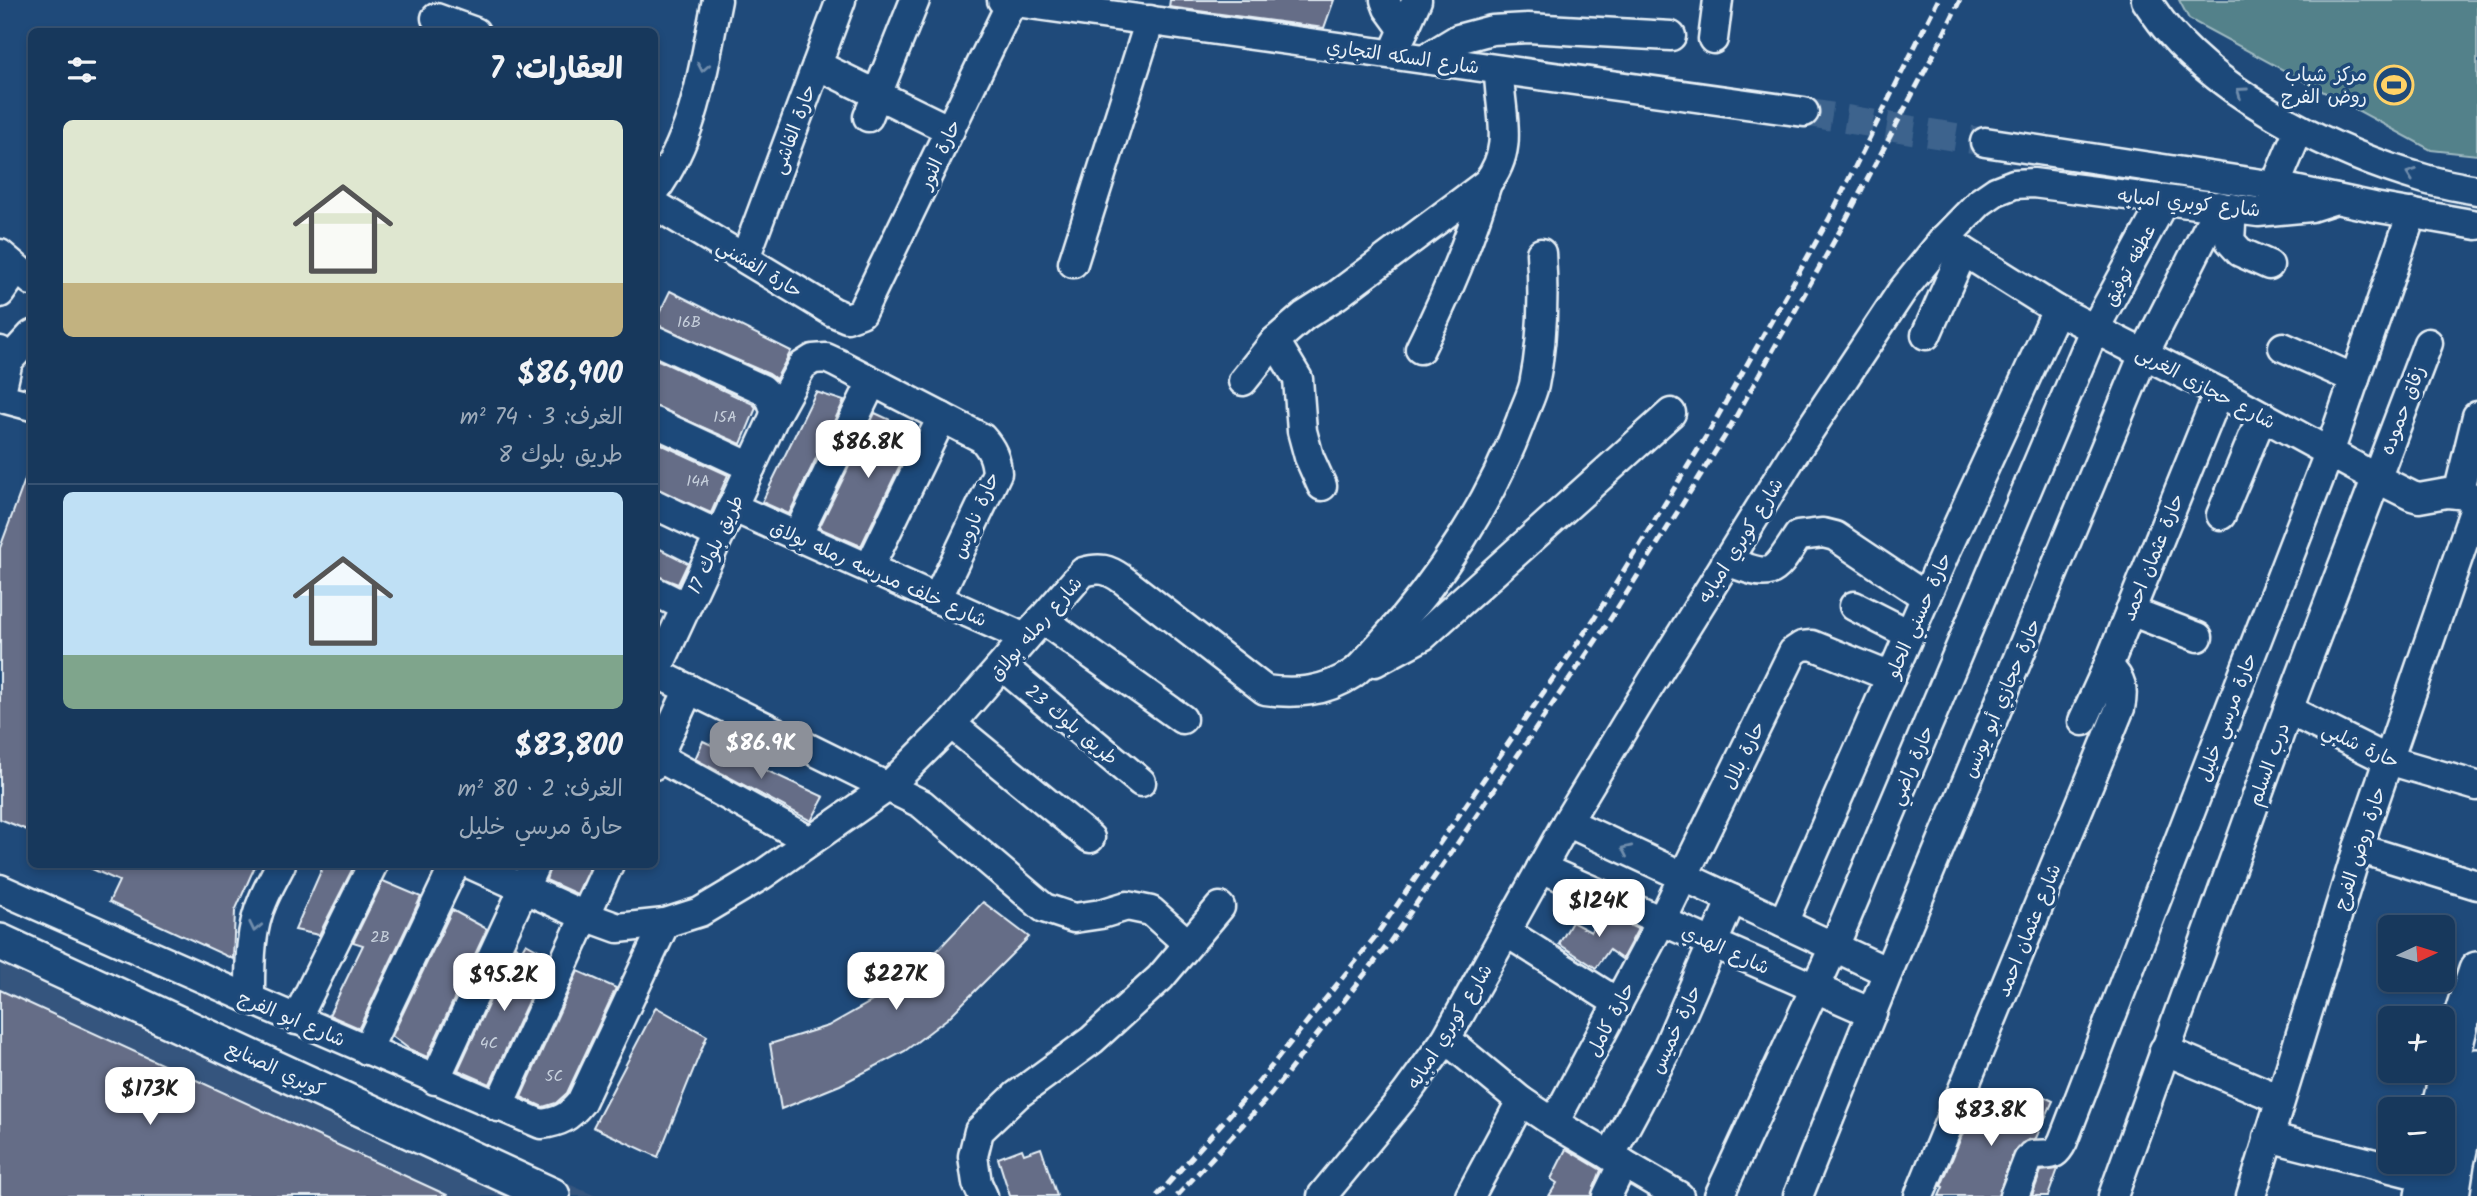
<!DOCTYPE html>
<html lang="ar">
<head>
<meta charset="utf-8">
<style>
	body { margin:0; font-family:Kalam,"Playpen Sans Arabic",sans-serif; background:#203f62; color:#f1f3f6; direction:rtl; height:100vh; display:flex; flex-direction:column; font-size:26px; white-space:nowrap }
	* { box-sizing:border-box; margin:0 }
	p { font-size:23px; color:#9eacbb }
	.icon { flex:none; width:38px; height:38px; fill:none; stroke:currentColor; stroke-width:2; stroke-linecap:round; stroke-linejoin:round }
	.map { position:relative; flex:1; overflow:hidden; direction:ltr }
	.side { position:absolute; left:28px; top:28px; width:630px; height:840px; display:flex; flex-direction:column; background:#17385c; border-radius:10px; box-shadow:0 4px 10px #0003,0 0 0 2px #365272; direction:rtl }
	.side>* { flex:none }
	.needle { width:46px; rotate:86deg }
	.controls { position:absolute; left:2378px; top:915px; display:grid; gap:14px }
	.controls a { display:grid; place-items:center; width:77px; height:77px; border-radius:10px; background:#17385c; box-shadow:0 4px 10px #0003,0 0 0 2px #365272; font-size:35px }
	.price { position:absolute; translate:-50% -60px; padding:0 16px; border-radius:14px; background:#fff; color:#222; font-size:23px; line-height:46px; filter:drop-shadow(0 2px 4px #0008) }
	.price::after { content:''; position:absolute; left:50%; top:42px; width:21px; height:16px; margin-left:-10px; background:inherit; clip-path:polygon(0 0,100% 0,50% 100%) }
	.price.on { background:#8c9099; color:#fff }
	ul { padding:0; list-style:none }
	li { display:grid; align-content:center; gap:14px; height:371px; padding:0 35px }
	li+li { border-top:2px solid #365272 }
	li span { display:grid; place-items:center; height:217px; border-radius:10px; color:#555 }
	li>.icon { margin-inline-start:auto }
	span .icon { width:126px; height:126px; fill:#fffc; stroke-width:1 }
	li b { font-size:30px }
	h2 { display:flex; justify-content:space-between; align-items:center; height:84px; padding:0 35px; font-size:30px }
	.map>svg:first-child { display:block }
	.built { fill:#34547e }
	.green { fill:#53818a; stroke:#9eb9c1; stroke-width:2 }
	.building { fill:#656d87; stroke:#e8f1f8; stroke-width:2 }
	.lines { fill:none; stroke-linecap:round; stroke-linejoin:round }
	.minor-tunnel { stroke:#3d638d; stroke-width:28; stroke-dasharray:28 14; stroke-linecap:butt }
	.minor-casing { stroke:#e8f1f8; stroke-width:33 }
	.major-casing { stroke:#e8f1f8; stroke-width:40 }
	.minor { stroke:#1f4a7a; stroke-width:28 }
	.major { stroke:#1f4a7a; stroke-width:35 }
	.rail { stroke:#e8f1f8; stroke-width:5; stroke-dasharray:10 5; stroke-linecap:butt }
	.oneway { stroke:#6f8dac }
	.labels { text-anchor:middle; stroke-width:7; stroke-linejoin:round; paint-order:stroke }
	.number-label { font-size:16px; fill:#c7d0dc }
	.street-label { font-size:19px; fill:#e8f1f8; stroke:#1f4a7a }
	.poi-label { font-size:19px; fill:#e8f1f8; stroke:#1f4a7a; text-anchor:end }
</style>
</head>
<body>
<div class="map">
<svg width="2477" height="1196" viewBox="0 0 2477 1196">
	<rect width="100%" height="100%" fill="#1f4a7a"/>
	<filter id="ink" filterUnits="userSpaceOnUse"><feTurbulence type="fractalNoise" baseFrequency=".0143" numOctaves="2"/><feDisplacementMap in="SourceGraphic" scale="14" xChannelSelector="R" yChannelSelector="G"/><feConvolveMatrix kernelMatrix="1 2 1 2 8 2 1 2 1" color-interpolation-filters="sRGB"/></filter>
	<g filter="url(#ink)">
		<polygon class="built" points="0,937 596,1196 0,1196"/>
		<polygon class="green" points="2179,0 2477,0 2477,155 2431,150 2189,19"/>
		<g class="building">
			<polygon points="1170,0 1334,0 1324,28 1169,7"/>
			<polygon points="670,291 791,351 776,379 769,374 654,324"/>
			<polygon points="654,358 753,404 756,408 741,444 654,406"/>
			<polygon points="816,392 844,401 789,514 762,502"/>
			<polygon points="875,413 916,432 861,546 819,528"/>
			<polygon points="654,441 728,475 711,513 654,488"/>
			<polygon points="29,469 32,470 32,832 0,819 0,548"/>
			<polygon points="654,546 688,563 678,584 654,575"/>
			<polygon points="703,741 824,797 811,821 695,759"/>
			<polygon points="81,864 256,864 235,911 233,959 109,902 119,881"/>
			<polygon points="324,864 346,864 353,868 319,935 295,930"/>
			<polygon points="551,864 591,864 577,894 546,880"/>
			<polygon points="383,881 421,897 359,1028 329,1015 363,945 353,942"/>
			<polygon points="983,902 1029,937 948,1018 905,1051 840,1085 781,1109 770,1044 828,1026 890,991 933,955"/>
			<polygon points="452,910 487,929 427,1057 409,1049 392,1036"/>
			<polygon points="1600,912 1638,929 1622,959 1609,950 1596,968 1559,944 1572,922 1591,932"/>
			<polygon points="526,943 549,956 490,1084 458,1070 515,946 522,950"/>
			<polygon points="578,971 616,988 567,1093 556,1103 543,1107 521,1097"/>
			<polygon points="0,990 449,1196 0,1196"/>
			<polygon points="656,1007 707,1036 658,1157 593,1127"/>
			<polygon points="2032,1091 2053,1101 2036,1138 2022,1143 2013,1153 1998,1196 1939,1196 1943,1187 1941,1186 1976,1101 2019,1120"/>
			<polygon points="1041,1148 1057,1196 1010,1196 998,1158 1022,1149 1024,1154"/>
			<polygon points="1566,1149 1601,1170 1591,1196 1549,1196 1557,1183 1551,1179"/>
			<polygon points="2058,1169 2048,1196 2032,1196 2041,1171"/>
		</g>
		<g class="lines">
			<polyline class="minor-tunnel" points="1804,112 1985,142"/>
			<defs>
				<g id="minor">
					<polyline points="1002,0 1804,112"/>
					<polyline points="1385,0 1388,8 1404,30"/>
					<path d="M2146,0c7,10 14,21 22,30 60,70 169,124 257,149 17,5 35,8 52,11"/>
					<polyline points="436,18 475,32"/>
					<polyline points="1713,39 1718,0"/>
					<polyline points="1393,54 1417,0"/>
					<polyline points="1425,59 1458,39 1492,30 1528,28 1671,36"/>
					<polyline points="817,65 950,130"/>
					<polyline points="868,117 915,0"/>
					<polyline points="1985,142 2275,186 2374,207 2477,225"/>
					<polyline points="2275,186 2299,129"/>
					<path d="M654,192c42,-58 49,-123 63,-192"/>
					<polyline points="654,204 833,312 847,318 861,313 1012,1"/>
					<polyline points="2232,208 2230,241 2240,252 2269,265"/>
					<polyline points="1944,239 2057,310 2219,392 2376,478 2412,496 2419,498 2447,493 2458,494 2469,496 2475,502 2474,511 2358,848 2251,1196"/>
					<polyline points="0,254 32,281"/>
					<polyline points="745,258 841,0"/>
					<polyline points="1073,263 1150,20"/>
					<polyline points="0,293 17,269"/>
					<polyline points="1926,335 1963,251"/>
					<path d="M654,340l108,49c9,8 12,14 13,26"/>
					<polyline points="1275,341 1298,379 1302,431 1309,457 1322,486"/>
					<polyline points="2283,347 2355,379"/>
					<path d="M1420,349c28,-56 49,-106 67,-166"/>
					<polyline points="0,351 8,361 2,388 6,399 32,406"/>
					<polyline points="8,361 32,335"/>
					<path d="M1243,381l32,-40 29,-25 33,-21 150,-112c29,-36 12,-71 12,-113"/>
					<polyline points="654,422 751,467"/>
					<polyline points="2458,494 2477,416"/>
					<polyline points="654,504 719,535"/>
					<polyline points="732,507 1025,638"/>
					<polyline points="2221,515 2262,416"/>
					<polyline points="797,536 872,382"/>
					<path d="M1726,561c47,17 45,17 72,-25l25,-3 12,3 91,61"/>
					<polyline points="869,568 942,417"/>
					<polyline points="654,591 686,607"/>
					<polyline points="1854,606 1909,634"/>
					<polyline points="2130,611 2198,637"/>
					<polyline points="1042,619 1182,719"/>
					<polyline points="1375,662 1423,636 1671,413"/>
					<polyline points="1002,666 1141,782"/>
					<polyline points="654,672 922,804 1044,908 1074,918 1101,914 1127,906 1151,911 1188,944"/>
					<path d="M656,672l119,-257 27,-49 11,-7 13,-1 11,5 145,75c10,11 14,20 15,35l-60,126"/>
					<polyline points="2288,710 2388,760 2477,786"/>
					<polyline points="2083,721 2108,666 2219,392"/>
					<polyline points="951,724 1090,838"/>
					<polyline points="658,757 810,841"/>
					<polyline points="654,765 689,689"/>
					<polyline points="1567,822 1888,972"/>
					<polyline points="2358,848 2477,885"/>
					<path d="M470,864l115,52 33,12 47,-5 35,-11 62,-37 127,-89 62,-62 132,-152c17,-5 25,-3 39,7l143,111c31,4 60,2 87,-16 11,-7 20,-21 29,-30 59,-64 110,-143 140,-224 4,-12 10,-23 13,-35 9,-44 10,-87 7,-132"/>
					<polyline points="1541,868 1872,1013"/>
					<path d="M0,889l250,110 291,125c19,-2 28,-7 40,-22l84,-179"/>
					<polyline points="1783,923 1946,551 2057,310"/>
					<polyline points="1506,932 1618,1003"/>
					<path d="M250,999c0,-33 -1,-68 13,-99 5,-12 12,-24 18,-36"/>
					<polyline points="296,1020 373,864"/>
					<polyline points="1446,1039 1521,1101 1554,1123 1679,1196"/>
					<polyline points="367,1050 455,864"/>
					<polyline points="2164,1050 2280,1099"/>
					<polyline points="435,1080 535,864"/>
					<polyline points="498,1107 609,864"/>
					<polyline points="1554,1123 1662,920 1793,652 1802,646 1812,645 1891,677"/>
					<polyline points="2268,1137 2426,1177"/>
					<polyline points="1610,1156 1665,1053 1732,899"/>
					<polyline points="983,1196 977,1183 973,1156 979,1131 1017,1095 1092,1040 1160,978 1220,907"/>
					<polyline points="1322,1196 1406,1094 1446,1039 1567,822 1637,706 1793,455 1902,291 1944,239 1980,202 1996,191 2014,184 2033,183 2258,212 2311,207 2336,199"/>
					<polyline points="1470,1196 1521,1101"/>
					<polyline points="1607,1196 1623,1163"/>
					<polyline points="1719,1196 1834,947 2094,330 2164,201"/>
					<polyline points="1798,1196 1888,972 2144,354 2219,206"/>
					<path d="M1919,1196l201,-488c4,-19 2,-28 -12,-42"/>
					<path d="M2014,1196l14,-36 5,-5c18,-2 21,4 30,-14l266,-688 83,-240"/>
					<polyline points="2113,1196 2288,710 2428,343"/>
				</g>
				<g id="major">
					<polyline points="0,942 552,1196"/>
					<polyline points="2439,1110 2463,1012 2477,970"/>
					<polyline points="2423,1196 2429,1162"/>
					<polyline points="2451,1196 2456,1163 2477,1067"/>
				</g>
			</defs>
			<use href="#minor" class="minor-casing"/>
			<use href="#major" class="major-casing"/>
			<use href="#minor" class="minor"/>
			<use href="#major" class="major"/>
			<g class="rail">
				<polyline points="1157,1196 1258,1083 1375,937 1594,619 1710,430 1829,219 1938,0"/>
				<polyline points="1177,1196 1271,1094 1390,942 1608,623 1725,436 1842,227 1937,48 1960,0"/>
			</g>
		</g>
		<defs><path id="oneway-chevron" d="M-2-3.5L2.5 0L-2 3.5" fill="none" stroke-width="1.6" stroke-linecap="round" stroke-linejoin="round" transform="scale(1.75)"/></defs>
		<g class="oneway">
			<use href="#oneway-chevron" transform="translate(703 67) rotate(101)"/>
			<use href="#oneway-chevron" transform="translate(2241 92) rotate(-145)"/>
			<use href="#oneway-chevron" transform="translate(2411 174) rotate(-160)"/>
			<use href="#oneway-chevron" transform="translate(1626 850) rotate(-155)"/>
			<use href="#oneway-chevron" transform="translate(255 927) rotate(102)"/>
		</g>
	</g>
	<defs>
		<symbol id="stadium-ring" viewBox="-11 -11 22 22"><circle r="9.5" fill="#1f4a7a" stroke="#ffd166" stroke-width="1.5"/><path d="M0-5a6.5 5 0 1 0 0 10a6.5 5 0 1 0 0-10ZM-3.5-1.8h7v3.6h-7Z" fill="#ffd166"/></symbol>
	</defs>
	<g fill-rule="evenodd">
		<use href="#stadium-ring" x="2372" y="63" width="44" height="44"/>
	</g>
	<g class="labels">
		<g class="number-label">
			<text x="689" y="327">16B</text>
			<text x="725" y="422">15A</text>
			<text x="698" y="486">14A</text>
			<text x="380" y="942">2B</text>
			<text x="489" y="1048">4C</text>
			<text x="554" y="1081">5C</text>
		</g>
		<g class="street-label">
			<text transform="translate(1403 56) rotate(8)" y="7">شارع السكه التجاري</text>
			<text transform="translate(793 129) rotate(-70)" y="7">حارة الفاشى</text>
			<text transform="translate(939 154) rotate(-65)" y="7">حارة النور</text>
			<text transform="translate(2189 202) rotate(6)" y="7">شارع كوبري امبابه</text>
			<text transform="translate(2129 265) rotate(-62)" y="7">عطفه توفيق</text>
			<text transform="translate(760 268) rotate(31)" y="7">حارة الفشني</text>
			<text transform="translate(2206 387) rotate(28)" y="7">شارع حجازى الغربى</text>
			<text transform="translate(2402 410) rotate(-69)" y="7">زقاق حموده</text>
			<text transform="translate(975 515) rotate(-67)" y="7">حارة ناروس</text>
			<text transform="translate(1740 540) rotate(-58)" y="7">شارع كوبري امبابه</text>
			<text transform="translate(715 544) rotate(-65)" y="7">طريق بلوك 17</text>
			<text transform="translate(2152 557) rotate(-68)" y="7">حارة عثمان احمد</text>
			<text transform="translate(879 573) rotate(24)" y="7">شارع خلف مدرسه رمله بولاق</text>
			<text transform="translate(1918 615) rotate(-66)" y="7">حارة حسني الحلو</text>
			<text transform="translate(1035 628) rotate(-49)" y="7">شارع رمله بولاق</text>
			<text transform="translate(2001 698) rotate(-67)" y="7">حارة حجازي أبو يونس</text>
			<text transform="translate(2226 717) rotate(-69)" y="7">حارة مرسي خليل</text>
			<text transform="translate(1072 724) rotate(40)" y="7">طريق بلوك 23</text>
			<text transform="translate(2361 745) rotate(25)" y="7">حارة شلبي</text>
			<text transform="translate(1743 755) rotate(-64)" y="7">حارة بلال</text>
			<text transform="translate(2268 764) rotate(-70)" y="7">درب السلم</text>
			<text transform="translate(1911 765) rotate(-67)" y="7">حارة راضي</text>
			<text transform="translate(2359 848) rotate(-72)" y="7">حارة روض الفرج</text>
			<text transform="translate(2028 930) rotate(-68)" y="7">شارع عثمان احمد</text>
			<text transform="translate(1726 949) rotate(24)" y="7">شارع الهدي</text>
			<text transform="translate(292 1018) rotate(23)" y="7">شارع ابو الفرج</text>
			<text transform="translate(1610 1019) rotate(-62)" y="7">حارة كامل</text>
			<text transform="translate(1449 1026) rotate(-58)" y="7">شارع كوبري امبابه</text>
			<text transform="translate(1675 1029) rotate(-65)" y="7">حارة خميس</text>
			<text transform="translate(276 1068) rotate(25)" y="7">كوبري الصنايع</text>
		</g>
		<g class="poi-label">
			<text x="2367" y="81">مركز شباب<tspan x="2367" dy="22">روض الفرج</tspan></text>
		</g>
	</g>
</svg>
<div class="controls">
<a><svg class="needle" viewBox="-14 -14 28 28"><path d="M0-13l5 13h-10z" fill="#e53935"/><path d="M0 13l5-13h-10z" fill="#9eacbb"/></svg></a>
<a>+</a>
<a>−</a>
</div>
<b class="price" style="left:868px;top:480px">$86.8K</b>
<b class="price on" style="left:761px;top:781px">$86.9K</b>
<b class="price" style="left:1599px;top:939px">$124K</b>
<b class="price" style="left:896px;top:1012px">$227K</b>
<b class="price" style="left:504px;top:1013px">$95.2K</b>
<b class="price" style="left:150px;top:1127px">$173K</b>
<b class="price" style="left:1991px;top:1148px">$83.8K</b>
<section class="side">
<h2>العقارات: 7<svg class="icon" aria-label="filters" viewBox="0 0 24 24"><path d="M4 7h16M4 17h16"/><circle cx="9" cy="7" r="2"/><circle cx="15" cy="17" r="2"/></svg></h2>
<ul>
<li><span style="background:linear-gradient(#dfe7d0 75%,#c2b280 0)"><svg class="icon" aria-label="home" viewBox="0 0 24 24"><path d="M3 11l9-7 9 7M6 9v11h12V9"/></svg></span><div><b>$86,900</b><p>الغرف: 3 · 74 m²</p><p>طريق بلوك 8</p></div></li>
<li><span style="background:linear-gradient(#bfe0f5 75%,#7fa58c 0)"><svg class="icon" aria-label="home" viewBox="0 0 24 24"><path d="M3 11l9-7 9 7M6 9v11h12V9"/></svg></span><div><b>$83,800</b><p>الغرف: 2 · 80 m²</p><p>حارة مرسي خليل</p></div></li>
</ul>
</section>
</div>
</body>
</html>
